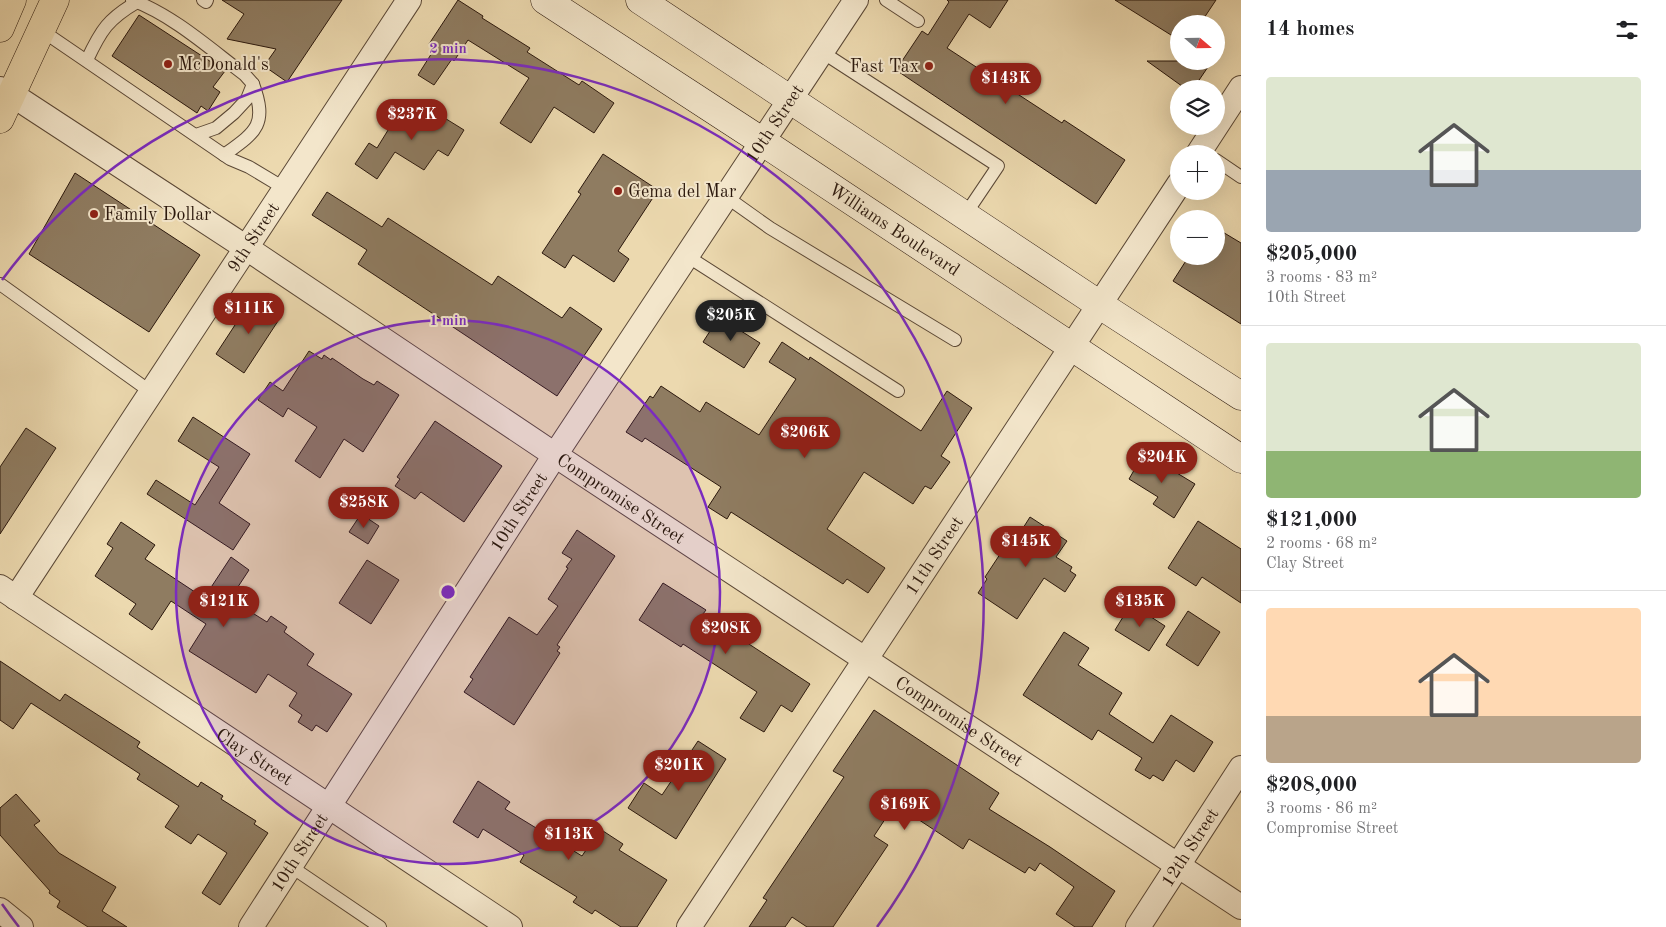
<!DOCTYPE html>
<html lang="en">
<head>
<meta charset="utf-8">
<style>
	body { margin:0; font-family:"Old Standard TT",serif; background:#f6f6f6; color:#202124; height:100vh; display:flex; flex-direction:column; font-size:19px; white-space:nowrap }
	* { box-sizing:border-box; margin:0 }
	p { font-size:16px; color:#757577 }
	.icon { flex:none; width:28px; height:28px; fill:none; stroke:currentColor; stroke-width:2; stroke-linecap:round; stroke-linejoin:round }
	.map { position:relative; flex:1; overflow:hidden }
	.drawer { display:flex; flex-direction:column; background:#fff; width:425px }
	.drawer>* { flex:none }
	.needle { width:32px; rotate:110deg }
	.buttons { position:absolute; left:1170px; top:15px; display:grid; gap:10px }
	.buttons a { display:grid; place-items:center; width:55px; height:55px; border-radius:50%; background:#fff; box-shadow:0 5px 20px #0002; font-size:25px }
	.price { position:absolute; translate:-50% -42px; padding:0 11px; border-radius:18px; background:#8f2418; color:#fff; font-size:16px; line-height:32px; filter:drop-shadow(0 1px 2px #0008) }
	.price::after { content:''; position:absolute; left:50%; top:30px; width:15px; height:11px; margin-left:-8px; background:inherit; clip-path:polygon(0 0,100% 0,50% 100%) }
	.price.on { background:#222; color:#fff }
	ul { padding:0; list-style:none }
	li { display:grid; align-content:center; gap:10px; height:265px; padding:0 25px }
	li+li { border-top:1px solid #e0e0e0 }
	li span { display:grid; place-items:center; height:155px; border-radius:5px; color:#555 }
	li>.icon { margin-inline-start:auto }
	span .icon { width:90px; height:90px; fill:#fffc; stroke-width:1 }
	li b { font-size:21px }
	h2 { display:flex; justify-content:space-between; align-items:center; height:60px; padding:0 25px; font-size:21px }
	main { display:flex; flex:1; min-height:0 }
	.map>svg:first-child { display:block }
	.building { fill:#8f7c61; stroke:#2b180d }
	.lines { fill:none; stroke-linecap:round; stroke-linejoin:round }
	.lane-casing { stroke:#5b4836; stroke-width:14 }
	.street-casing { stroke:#5b4836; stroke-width:26 }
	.secondary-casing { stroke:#2b180d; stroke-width:29 }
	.highway-casing { stroke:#2b180d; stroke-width:29 }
	.lane { stroke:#f3e6cb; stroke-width:12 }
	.street { stroke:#f3e6cb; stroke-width:24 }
	.secondary { stroke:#f3e6cb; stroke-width:28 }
	.highway { stroke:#ecd9af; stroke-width:28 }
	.ring { fill:none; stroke:#7b2cbf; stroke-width:2.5 }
	.poi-dot { fill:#8f2418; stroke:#f3e6cb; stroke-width:2 }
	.labels { text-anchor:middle; stroke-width:4; stroke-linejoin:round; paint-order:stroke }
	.poi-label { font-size:18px; fill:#2b180d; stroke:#f3e6cb; text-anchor:start }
	.street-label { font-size:18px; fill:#2b180d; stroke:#f3e6cb }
	.centre { fill:#7b2cbf; stroke:#f3e6cb; stroke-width:2.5 }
	.ring-label { font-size:15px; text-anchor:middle; font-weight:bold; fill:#7b2cbf; stroke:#f3e6cb; stroke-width:4; stroke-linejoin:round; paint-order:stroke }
</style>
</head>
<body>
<main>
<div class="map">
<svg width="1241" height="927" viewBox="0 0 1241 927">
	<rect width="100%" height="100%" fill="#ecd9af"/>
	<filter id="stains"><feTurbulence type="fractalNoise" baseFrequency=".004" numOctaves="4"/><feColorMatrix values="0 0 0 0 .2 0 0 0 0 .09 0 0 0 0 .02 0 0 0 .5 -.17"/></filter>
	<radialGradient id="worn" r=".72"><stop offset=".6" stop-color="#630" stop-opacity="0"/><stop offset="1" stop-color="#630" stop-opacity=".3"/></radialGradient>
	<g class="building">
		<polygon points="222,0 342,0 287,82 264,66 276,49 227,39 244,14"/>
		<polygon points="458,0 483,16 482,18 530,48 527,52 579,85 582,81 614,103 594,133 554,107 531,143 500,123 529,78 468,40 454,61 452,59 434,85 418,75 435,48 429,44"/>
		<polygon points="947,0 1008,0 990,28 969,14 947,48 1062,123 1064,120 1125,160 1096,204 896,70 922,31 928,35 949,2"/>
		<polygon points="1115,0 1216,0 1200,24 1179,24 1179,40"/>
		<polygon points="139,15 225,71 213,87 220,92 208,111 201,106 197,113 112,56"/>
		<polygon points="1147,61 1212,61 1193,89 1186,89"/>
		<polygon points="422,104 464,130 448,156 438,150 424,170 395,152 377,179 355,164 369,143 377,148 398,114 399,116 405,107 415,113"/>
		<polygon points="603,154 658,190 618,251 629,259 614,282 573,255 565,268 542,253 581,194 578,192"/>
		<polygon points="75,173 200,255 149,332 29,254"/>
		<polygon points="327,192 382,227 388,218 492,285 498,276 562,318 570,307 602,329 557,396 358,264 367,250 312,215"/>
		<polygon points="1216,228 1241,243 1241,324 1173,281 1189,256 1216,256"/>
		<polygon points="254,296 279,313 275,319 278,321 244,373 216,354"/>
		<polygon points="719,317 760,343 744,368 703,342"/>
		<polygon points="782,342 809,360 810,357 921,431 947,391 972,408 941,456 950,462 931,489 925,486 913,504 864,472 827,529 885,568 868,593 847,579 843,584 731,512 727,519 708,507 721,487 645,438 642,442 626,432 650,396 653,398 661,386 700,412 706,402 759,435 796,379 769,362"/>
		<polygon points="309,351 322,359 324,355 331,360 332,358 363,379 374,385 377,381 399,395 363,452 344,439 320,478 295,461 317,427 288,408 283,417 258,400 270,382 283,391"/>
		<polygon points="193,417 250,454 219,503 250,524 233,550 147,494 156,480 195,505 219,467 178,441"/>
		<polygon points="435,421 502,466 464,522 421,492 420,493 415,499 395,486 400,479 397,477"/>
		<polygon points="26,428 56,448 0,534 0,467"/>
		<polygon points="1144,453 1195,484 1174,518 1153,504 1158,497 1129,479"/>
		<polygon points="361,514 379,526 368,544 349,532"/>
		<polygon points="1030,517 1067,541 1056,557 1072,567 1070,571 1076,575 1065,592 1044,578 1017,619 978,593 987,579 985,577 1014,533 1018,536"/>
		<polygon points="1198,521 1241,549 1241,603 1202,577 1196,586 1168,568"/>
		<polygon points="121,522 155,545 145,559 204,598 231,557 249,570 230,599 267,622 271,616 287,627 284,632 314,654 307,665 352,694 327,732 316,725 312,731 298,722 302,715 289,706 297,693 268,674 256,693 189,651 206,624 171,601 152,630 129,614 136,604 95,576 113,548 107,544"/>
		<polygon points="577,530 615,556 557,645 560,647 557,651 560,653 514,725 464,692 473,679 470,677 509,617 537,635 558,606 548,599 568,568 566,567 572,559 562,553"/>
		<polygon points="367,560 399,580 371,624 339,603"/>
		<polygon points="663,583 706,610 703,614 810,684 792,712 781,705 764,732 740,718 757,692 683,644 681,647 639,620"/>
		<polygon points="1131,604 1165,626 1149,651 1115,630"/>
		<polygon points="1188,611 1220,632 1198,666 1166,645"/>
		<polygon points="1064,632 1089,648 1078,665 1122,693 1109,714 1153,743 1171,715 1213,742 1194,772 1176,760 1163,781 1153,775 1150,779 1135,770 1142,758 1098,730 1092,740 1023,695"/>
		<polygon points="0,661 60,701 65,694 140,742 137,747 198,787 201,782 223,796 221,799 256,821 254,824 268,833 220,905 202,893 227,853 198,834 191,844 165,827 179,806 137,779 140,774 31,703 13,729 0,720"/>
		<polygon points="874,710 999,793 989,809 1050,847 1115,891 1092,927 1075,927 1056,914 1074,887 1040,863 1035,871 1029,867 1025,873 969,839 963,849 895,804 874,836 888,845 833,927 807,927 792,917 785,927 749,927 767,900 763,898 844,777 833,771"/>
		<polygon points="698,741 726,759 676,839 628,808 644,783 662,795"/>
		<polygon points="478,781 510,802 505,809 582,856 600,829 623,844 619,850 667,880 637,927 621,927 595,910 592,914 573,902 577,897 520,862 524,855 483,829 478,838 453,822"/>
		<polygon points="16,794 40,821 34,825 59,853 116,887 102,911 127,927 88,927 57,907 60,901 49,893 50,891 0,835 0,808"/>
	</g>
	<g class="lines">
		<defs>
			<g id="lane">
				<path d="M132,0c42,16 77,48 113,75l8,9 -6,15 -13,14 -18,15 -20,7"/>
				<polyline points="203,0 206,2 207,0"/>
				<polyline points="886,0 918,21"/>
				<polyline points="41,30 230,159 249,167 284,188"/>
				<polyline points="822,52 998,166 965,215"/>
				<path d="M87,60c14,-30 21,-41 50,-58"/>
				<path d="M224,155c32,-23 44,-30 29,-71"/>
				<polyline points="1216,160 1241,177"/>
				<polyline points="725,196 770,228 955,340"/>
				<polyline points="687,256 898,391"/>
				<polyline points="0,284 151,392"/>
				<polyline points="290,866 380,927"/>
			</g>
			<g id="street">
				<path id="s1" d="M0,89l11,5 234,153 310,208 686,452"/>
				<polyline points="1198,154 1241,88"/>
				<path id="s2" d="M0,587l510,340"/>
				<path id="s3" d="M16,598l393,-598"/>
				<polyline points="0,910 21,927"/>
				<path id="s4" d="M251,927l304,-472 301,-455"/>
				<path id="s5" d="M689,927l490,-743"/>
				<path id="s6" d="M1138,927l103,-159"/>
			</g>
			<g id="secondary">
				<path id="s7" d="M545,0l218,142 478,317"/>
				<polyline points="640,0 1100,305 1241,396"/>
			</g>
			<g id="highway">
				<polyline points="0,28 12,0"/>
				<polyline points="0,119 55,0"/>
			</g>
		</defs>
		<use href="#lane" class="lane-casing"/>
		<use href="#street" class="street-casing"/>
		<use href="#secondary" class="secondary-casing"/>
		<use href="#highway" class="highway-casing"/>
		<use href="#lane" class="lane"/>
		<use href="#street" class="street"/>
		<use href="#secondary" class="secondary"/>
		<use href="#highway" class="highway"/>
	</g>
	<circle cx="448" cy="592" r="272" fill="#7b2cbf" fill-opacity=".12"/>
	<g class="ring">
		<circle cx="448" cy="592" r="272"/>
		<path d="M19 927A544 544 0 0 1 2 904M2 280A544 544 0 1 1 877 927"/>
	</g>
	<g class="poi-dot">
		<circle cx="168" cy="64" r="5"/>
		<circle cx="929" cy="66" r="5"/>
		<circle cx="618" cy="191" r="5"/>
		<circle cx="94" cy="214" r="5"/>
	</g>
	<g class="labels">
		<g class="poi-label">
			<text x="178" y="70">McDonald's</text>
			<text x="919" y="72" text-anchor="end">Fast Tax</text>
			<text x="628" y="197">Gema del Mar</text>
			<text x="104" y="220">Family Dollar</text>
		</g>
		<g class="street-label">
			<text dy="6" stroke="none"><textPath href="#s4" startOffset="959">10th Street</textPath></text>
			<text dy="6" stroke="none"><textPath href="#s7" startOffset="418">Williams Boulevard</textPath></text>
			<text dy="6" stroke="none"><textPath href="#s3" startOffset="432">9th Street</textPath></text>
			<text dy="6" stroke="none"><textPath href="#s1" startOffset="744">Compromise Street</textPath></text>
			<text dy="6" stroke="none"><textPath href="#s4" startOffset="494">10th Street</textPath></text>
			<text dy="6" stroke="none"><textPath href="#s5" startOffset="445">11th Street</textPath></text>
			<text dy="6" stroke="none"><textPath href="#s1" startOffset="1149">Compromise Street</textPath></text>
			<text dy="6" stroke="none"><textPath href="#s2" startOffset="306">Clay Street</textPath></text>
			<text dy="6" stroke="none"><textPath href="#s6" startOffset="95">12th Street</textPath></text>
			<text dy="6" stroke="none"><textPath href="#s4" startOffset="89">10th Street</textPath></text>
		</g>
	</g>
	<circle cx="448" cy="592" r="8" class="centre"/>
	<g class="ring-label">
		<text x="448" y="53">2 min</text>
		<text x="448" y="325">1 min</text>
	</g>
	<rect width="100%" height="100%" filter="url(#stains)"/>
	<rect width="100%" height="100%" fill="url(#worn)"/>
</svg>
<div class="buttons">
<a><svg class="needle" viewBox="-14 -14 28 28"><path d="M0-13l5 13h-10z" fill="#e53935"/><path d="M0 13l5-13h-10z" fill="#757577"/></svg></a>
<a><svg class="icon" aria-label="layers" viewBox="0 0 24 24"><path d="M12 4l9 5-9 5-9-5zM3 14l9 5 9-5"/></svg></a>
<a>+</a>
<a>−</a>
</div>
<b class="price" style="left:1006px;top:105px">$143K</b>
<b class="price" style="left:412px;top:141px">$237K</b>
<b class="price" style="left:249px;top:335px">$111K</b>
<b class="price on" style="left:731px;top:342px">$205K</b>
<b class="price" style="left:805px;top:459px">$206K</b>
<b class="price" style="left:1162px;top:484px">$204K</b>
<b class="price" style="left:364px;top:529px">$258K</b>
<b class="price" style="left:1026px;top:568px">$145K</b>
<b class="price" style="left:224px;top:628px">$121K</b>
<b class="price" style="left:1140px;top:628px">$135K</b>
<b class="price" style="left:726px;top:655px">$208K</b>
<b class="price" style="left:679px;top:792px">$201K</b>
<b class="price" style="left:905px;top:831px">$169K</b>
<b class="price" style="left:569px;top:861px">$113K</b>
</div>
<section class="drawer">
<h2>14 homes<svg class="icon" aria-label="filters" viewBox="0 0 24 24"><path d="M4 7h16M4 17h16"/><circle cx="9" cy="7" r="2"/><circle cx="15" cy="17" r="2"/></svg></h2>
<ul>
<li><span style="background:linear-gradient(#dfe7d0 60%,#9aa5b1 0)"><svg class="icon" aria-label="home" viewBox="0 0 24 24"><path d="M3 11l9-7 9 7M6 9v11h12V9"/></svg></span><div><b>$205,000</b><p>3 rooms · 83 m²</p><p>10th Street</p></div></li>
<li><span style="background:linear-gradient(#dfe7d0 70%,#8fb573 0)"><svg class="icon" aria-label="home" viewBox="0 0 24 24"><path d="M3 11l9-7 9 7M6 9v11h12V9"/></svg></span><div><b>$121,000</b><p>2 rooms · 68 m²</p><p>Clay Street</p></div></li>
<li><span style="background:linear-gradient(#ffd9b3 70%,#b9a48a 0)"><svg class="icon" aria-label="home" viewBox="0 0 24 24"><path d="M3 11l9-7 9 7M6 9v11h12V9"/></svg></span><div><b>$208,000</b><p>3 rooms · 86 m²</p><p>Compromise Street</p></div></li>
</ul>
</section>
</main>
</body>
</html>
